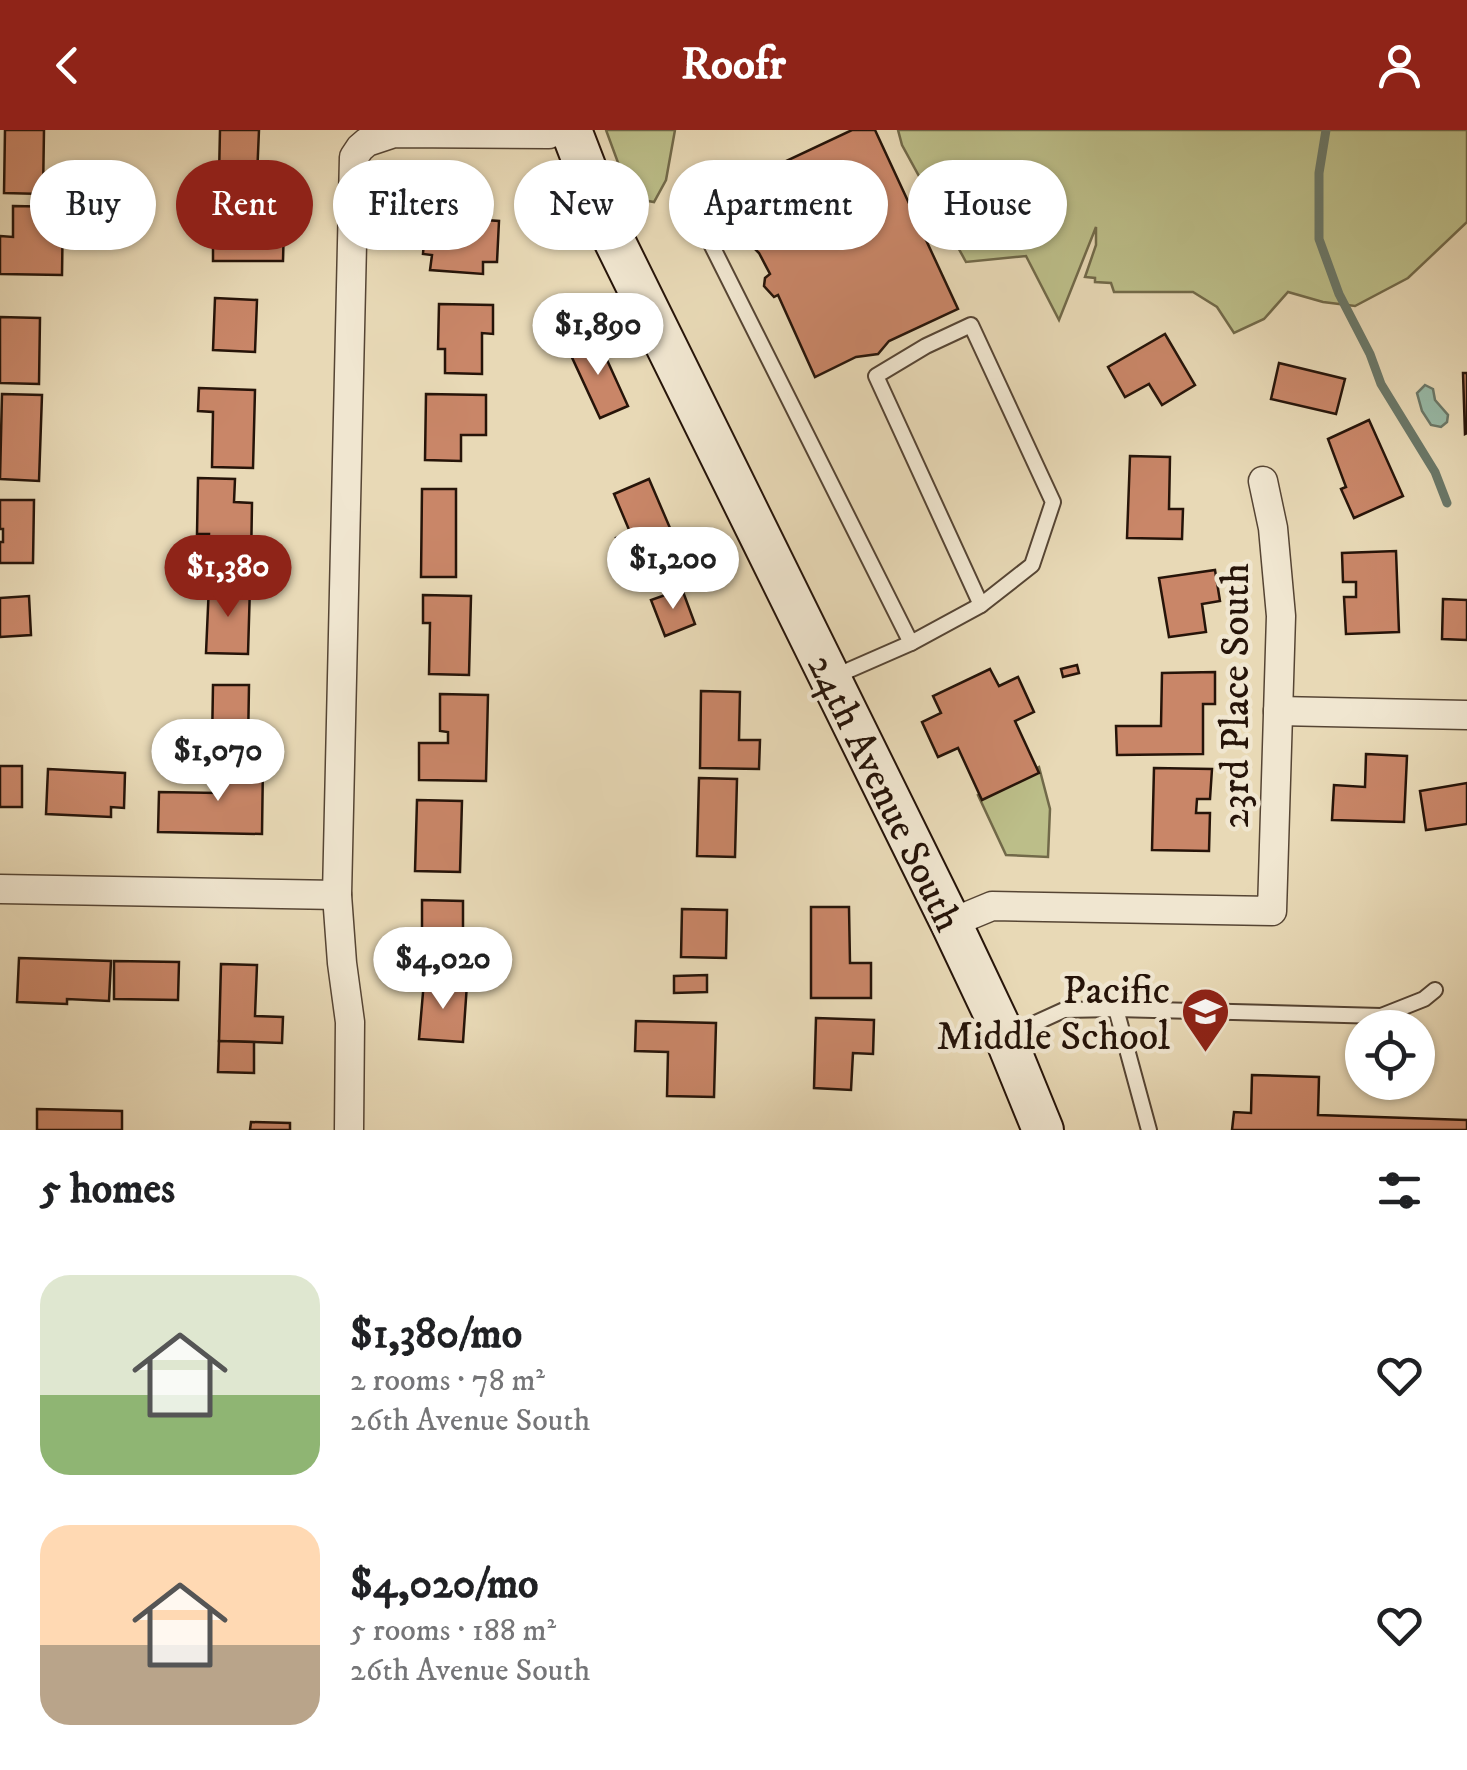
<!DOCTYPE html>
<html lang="en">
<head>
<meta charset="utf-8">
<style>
	body { margin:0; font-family:"IM FELL DW Pica",serif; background:#f6f6f6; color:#202124; height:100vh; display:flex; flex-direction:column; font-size:38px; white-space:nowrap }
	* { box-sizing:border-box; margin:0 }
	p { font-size:32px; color:#757577 }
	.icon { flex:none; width:55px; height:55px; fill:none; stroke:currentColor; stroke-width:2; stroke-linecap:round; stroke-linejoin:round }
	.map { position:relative; height:1000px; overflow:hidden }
	.sheet { display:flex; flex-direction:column; background:#fff; flex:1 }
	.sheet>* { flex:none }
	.hud { position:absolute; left:30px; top:30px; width:1408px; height:90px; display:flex; gap:20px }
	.tools { position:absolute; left:1345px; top:880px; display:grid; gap:20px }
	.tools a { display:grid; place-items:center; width:90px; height:90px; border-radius:50%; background:#fff; box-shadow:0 2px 8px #0004; font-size:50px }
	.price { position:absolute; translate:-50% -85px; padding:0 22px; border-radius:35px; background:#fff; color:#222; font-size:32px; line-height:65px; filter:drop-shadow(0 2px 5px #0008) }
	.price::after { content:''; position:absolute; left:50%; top:60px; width:30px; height:22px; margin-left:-15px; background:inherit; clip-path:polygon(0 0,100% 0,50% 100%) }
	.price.on { background:#8f2418; color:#fff }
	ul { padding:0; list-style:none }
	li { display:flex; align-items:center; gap:30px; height:250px; padding:0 40px }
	li span { display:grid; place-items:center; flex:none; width:280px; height:200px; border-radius:30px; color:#555 }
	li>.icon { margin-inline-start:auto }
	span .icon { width:120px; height:120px; fill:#fffc; stroke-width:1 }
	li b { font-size:42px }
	h2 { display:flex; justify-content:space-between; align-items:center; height:120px; padding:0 40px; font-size:42px }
	.pill { padding:0 35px; border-radius:45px; background:#fff; box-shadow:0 2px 8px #0004; font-size:35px; line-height:90px }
	.pill.on { background:#8f2418; color:#fff }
	header { display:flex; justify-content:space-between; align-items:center; height:130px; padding:0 40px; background:#8f2418; color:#fff; font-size:45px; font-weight:700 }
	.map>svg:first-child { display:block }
	.green { fill:#bcbe89; stroke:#716949; stroke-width:2.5 }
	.water { fill:#98bba9; stroke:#6a7869; stroke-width:2.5 }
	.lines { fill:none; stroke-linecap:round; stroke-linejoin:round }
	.stream { stroke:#6a7869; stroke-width:9 }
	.building { fill:#c98668; stroke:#261409; stroke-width:2.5 }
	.lane-casing { stroke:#564534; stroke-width:18 }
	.street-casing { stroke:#564534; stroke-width:31 }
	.secondary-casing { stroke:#261409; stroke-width:44 }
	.lane { stroke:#f0e6d0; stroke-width:14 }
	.street { stroke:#f0e6d0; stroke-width:28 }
	.secondary { stroke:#f0e6d0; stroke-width:40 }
	.labels { text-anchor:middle; stroke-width:9; stroke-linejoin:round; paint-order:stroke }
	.street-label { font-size:40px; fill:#261409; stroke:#f0e6d0 }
	.poi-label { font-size:40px; fill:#261409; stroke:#f0e6d0; text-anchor:end }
</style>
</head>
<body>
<header><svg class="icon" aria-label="back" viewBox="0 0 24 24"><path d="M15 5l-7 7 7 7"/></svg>Roofr<svg class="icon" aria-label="person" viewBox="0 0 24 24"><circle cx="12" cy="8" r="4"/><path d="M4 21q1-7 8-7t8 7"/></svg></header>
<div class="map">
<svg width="1467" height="1000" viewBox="0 0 1467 1000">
	<rect width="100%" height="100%" fill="#e8d9b6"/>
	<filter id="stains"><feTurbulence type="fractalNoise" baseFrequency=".002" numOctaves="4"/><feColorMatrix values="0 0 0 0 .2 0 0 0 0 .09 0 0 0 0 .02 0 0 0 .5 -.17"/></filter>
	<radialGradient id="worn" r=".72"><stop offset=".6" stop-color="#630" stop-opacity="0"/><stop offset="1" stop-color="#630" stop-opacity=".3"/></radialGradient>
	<g class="green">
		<polygon points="606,0 675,0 666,50 654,72 631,68"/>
		<polygon points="898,0 1467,0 1467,92 1408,148 1355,176 1323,172 1288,162 1264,189 1234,203 1217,177 1193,162 1114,162 1111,153 1095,152 1095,148 1085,147 1096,115 1096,97 1059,190 1026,126 966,132 902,15"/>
		<polygon points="1039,637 1050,679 1048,727 1006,725 978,665"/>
	</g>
	<polygon class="water" points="1425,255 1433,259 1435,270 1448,285 1447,292 1441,297 1431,295 1422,281 1417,263"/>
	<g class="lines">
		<polyline class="stream" points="1326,0 1319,43 1319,109 1339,164 1370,224 1381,254 1435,342 1447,373"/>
	</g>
	<g class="building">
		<polygon points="5,0 44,0 43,64 4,63"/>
		<polygon points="220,0 259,0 257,47 219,46"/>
		<polygon points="852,0 875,0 958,179 889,211 878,224 856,227 815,247 778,165 774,167 764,156 765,148 770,144 759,123 740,104 736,78 739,75 731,57"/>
		<polygon points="213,62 254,62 254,93 284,94 283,131 213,131"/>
		<polygon points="13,76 63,77 62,145 0,144 0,106 13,107"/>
		<polygon points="426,86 499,91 497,132 483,132 483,144 430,140 432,125 423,124"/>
		<polygon points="215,168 257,170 255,222 213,220"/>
		<polygon points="439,174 493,175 493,204 482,203 482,244 445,243 445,219 438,219"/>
		<polygon points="0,187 40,188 39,254 0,253"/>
		<polygon points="1165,204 1195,255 1162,275 1149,254 1125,267 1108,237"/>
		<polygon points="597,208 628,276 600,288 569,221"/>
		<polygon points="1279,233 1345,249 1336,284 1271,269"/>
		<polygon points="1463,243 1467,243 1467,303 1465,304"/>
		<polygon points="199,258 255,260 253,338 212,337 213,282 198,281"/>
		<polygon points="2,264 42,265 39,351 0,349"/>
		<polygon points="426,264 486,265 486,305 461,305 461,331 425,330"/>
		<polygon points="1369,290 1403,366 1354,388 1341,359 1346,357 1328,309"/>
		<polygon points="1130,326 1170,327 1169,379 1183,379 1182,409 1127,408"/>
		<polygon points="198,348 235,349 234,372 252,373 251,433 208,431 209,404 197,404"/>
		<polygon points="649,349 676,412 627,434 616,408 630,402 614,364"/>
		<polygon points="422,359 456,359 456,447 421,447"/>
		<polygon points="0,370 34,370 33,433 0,433 0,412 3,412 3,399 0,399"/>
		<polygon points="1396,421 1399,502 1346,504 1344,467 1356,467 1356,452 1343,452 1342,423"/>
		<polygon points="1215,440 1220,471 1202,474 1206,502 1169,507 1159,448"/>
		<polygon points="209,455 250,456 248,524 206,523"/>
		<polygon points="682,459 695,494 665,506 651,470"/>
		<polygon points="423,465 471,466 469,545 429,544 430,493 423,493"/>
		<polygon points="29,466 31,505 0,507 0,468"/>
		<polygon points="1443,469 1467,470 1467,510 1442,509"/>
		<polygon points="1077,535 1079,543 1063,547 1061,539"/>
		<polygon points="990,539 999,556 1018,547 1034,582 1015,591 1039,643 982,670 958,618 938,627 922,592 941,583 933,566"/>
		<polygon points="1215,542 1215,574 1203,574 1203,624 1117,625 1116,596 1161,596 1162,543"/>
		<polygon points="213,555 249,555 248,615 212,614"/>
		<polygon points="701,561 740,562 739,610 760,610 759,639 700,638"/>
		<polygon points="440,564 488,565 486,651 419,650 419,613 448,613 448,602 440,601"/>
		<polygon points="1366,624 1407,626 1404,692 1332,690 1334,655 1365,657"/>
		<polygon points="220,631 263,632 262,704 158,702 159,662 219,663"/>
		<rect x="0" y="636" width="22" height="41"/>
		<polygon points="1154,638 1212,639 1210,669 1197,669 1196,683 1210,683 1209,721 1152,720"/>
		<polygon points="48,639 125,643 124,678 111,677 111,687 46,684"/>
		<polygon points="699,648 737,649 735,727 697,726"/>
		<polygon points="1467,653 1467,694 1426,700 1420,661"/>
		<polygon points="417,670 462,671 460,742 415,741"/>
		<polygon points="422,770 463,771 463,838 411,838 411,808 422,808"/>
		<polygon points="811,777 849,777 850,833 871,833 871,868 811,868"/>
		<polygon points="682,779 727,780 726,828 681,827"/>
		<polygon points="19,828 111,831 109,871 67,869 67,874 17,872"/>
		<polygon points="114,831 179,832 178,870 114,869"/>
		<polygon points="221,834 257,835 255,886 283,887 282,913 219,911"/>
		<polygon points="707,845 707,862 674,863 674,846"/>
		<polygon points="424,851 467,854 463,912 419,909"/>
		<polygon points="816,888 874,890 873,924 853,923 851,960 814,958"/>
		<polygon points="636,891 716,893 714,967 667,966 668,922 635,921"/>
		<polygon points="219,911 254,912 254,943 218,942"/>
		<polygon points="1252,945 1319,947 1318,985 1467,990 1467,1000 1232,1000 1234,982 1251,983"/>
		<polygon points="37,979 122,981 122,1000 37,1000"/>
		<polygon points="251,992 290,993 290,1000 250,1000"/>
	</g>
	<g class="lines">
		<defs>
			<g id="lane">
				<polyline points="683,84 696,84 911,513"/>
				<polygon points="971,195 1053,372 1032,435 981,475 876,246 926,216"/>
				<polyline points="831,548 911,513 981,475"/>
				<polyline points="1116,879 1149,1000"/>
				<polyline points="1007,906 1064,880 1116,879 1381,886 1424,869 1435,860"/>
			</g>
			<g id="street">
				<polyline points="1278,581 1467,585"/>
				<polyline points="0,759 337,765"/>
				<polyline points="951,793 992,776 1272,781 1281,486 1273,398 1263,351"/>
				<polyline points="349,1000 350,892 342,833 337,765 354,27 360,18 367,12 394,3 549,4 558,0"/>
			</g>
			<polyline id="secondary" points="571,0 611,104 951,793 1005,907 1043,1000"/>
		</defs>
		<use href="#lane" class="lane-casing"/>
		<use href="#street" class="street-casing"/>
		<use href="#secondary" class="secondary-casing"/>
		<use href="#lane" class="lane"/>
		<use href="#street" class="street"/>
		<use href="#secondary" class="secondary"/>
	</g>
	<defs>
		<symbol id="school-pin" viewBox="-11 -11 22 30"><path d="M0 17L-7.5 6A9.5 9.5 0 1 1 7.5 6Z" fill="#8f2418" stroke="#f0e6d0"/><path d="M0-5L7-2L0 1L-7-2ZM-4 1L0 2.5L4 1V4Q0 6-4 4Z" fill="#fff"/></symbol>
	</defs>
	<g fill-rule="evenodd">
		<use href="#school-pin" x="1178" y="854" width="55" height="75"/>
	</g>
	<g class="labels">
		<g class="street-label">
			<text transform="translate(1234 566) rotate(-90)" y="14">23rd Place South</text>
			<text transform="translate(886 662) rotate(64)" y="14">24th Avenue South</text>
		</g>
		<g class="poi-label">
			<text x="1170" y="873">Pacific<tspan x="1170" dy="46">Middle School</tspan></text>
		</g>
	</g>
	<rect width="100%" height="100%" filter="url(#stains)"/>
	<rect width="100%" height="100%" fill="url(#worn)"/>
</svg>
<div class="tools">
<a><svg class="icon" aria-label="locate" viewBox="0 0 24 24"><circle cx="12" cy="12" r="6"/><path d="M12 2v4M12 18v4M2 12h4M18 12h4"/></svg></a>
</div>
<b class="price" style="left:598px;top:248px">$1,890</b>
<b class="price" style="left:673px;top:482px">$1,200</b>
<b class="price on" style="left:228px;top:490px">$1,380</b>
<b class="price" style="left:218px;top:674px">$1,070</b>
<b class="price" style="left:443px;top:882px">$4,020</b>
<div class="hud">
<a class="pill">Buy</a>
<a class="pill on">Rent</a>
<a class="pill">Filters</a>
<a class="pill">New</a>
<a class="pill">Apartment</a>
<a class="pill">House</a>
</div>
</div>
<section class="sheet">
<h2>5 homes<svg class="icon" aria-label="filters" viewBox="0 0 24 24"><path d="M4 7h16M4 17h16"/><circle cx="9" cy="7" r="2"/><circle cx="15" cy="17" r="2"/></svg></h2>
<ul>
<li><span style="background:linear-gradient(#dfe7d0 60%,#8fb573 0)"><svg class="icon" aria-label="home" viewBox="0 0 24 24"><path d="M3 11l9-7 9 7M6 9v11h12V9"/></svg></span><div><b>$1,380/mo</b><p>2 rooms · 78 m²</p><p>26th Avenue South</p></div><svg class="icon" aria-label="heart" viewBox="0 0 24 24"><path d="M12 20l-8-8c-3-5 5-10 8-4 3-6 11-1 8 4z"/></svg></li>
<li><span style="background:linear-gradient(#ffd9b3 60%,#b9a48a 0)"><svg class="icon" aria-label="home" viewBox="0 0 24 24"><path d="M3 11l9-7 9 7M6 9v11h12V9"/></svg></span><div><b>$4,020/mo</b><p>5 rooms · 188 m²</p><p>26th Avenue South</p></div><svg class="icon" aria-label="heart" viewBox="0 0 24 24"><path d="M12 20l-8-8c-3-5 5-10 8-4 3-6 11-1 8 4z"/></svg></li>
</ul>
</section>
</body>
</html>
